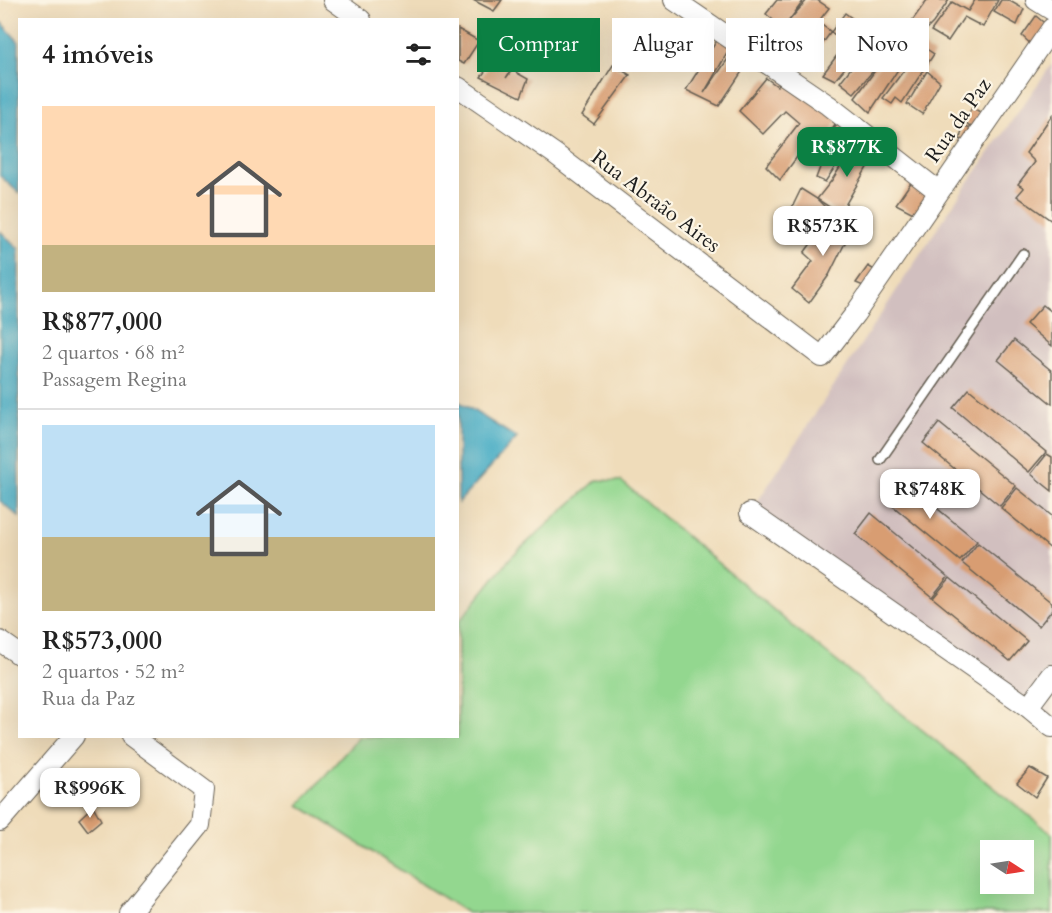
<!DOCTYPE html>
<html lang="pt">
<head>
<meta charset="utf-8">
<style>
	body { margin:0; font-family:Cardo,serif; background:#f6f6f6; color:#222; height:100vh; display:flex; flex-direction:column; font-size:22px; white-space:nowrap }
	* { box-sizing:border-box; margin:0 }
	p { font-size:20px; color:#767676 }
	.icon { flex:none; width:33px; height:33px; fill:none; stroke:currentColor; stroke-width:2; stroke-linecap:round; stroke-linejoin:round }
	.map { position:relative; flex:1; overflow:hidden }
	.side { position:absolute; left:18px; top:18px; width:441px; height:720px; display:flex; flex-direction:column; background:#fff; border-radius:0px; box-shadow:0 6px 24px #0002 }
	.side>* { flex:none }
	.banner { position:absolute; left:477px; top:18px; width:484px; height:54px; display:flex; gap:12px }
	.needle { width:39px; rotate:102deg }
	.tools { position:absolute; left:980px; top:840px; display:grid; gap:12px }
	.tools a { display:grid; place-items:center; width:54px; height:54px; border-radius:0px; background:#fff; box-shadow:0 6px 24px #0002; font-size:30px }
	.price { position:absolute; translate:-50% -51px; padding:0 14px; border-radius:12px; background:#fff; color:#222; font-size:20px; line-height:39px; filter:drop-shadow(0 2px 3px #0008) }
	.price::after { content:''; position:absolute; left:50%; top:36px; width:18px; height:14px; margin-left:-9px; background:inherit; clip-path:polygon(0 0,100% 0,50% 100%) }
	.price.on { background:#0b8043; color:#fff }
	ul { padding:0; list-style:none }
	li { display:grid; align-content:center; gap:12px; height:318px; padding:0 24px }
	li+li { border-top:2px solid #e0e0e0 }
	li span { display:grid; place-items:center; height:186px; border-radius:0px; color:#555 }
	li>.icon { margin-inline-start:auto }
	span .icon { width:108px; height:108px; fill:#fffc; stroke-width:1 }
	li b { font-size:26px }
	h2 { display:flex; justify-content:space-between; align-items:center; height:72px; padding:0 24px; font-size:26px }
	.pill { padding:0 21px; border-radius:0px; background:#fff; box-shadow:0 6px 24px #0002; font-size:21px; line-height:54px }
	.pill.on { background:#0b8043; color:#fff }
	.map>svg:first-child { display:block }
	.industrial { fill:#d1bfbf }
	.green { fill:#93d78f; stroke:#587a56; stroke-width:1.5; fill-rule:evenodd }
	.water { fill:#45acc5; stroke:#306470; stroke-width:1.5 }
	.building { fill:#d89d72 }
	.lines { fill:none; stroke-linecap:round; stroke-linejoin:round }
	.lane-casing { stroke:#665f53; stroke-width:12 }
	.street-casing { stroke:#665f53; stroke-width:22 }
	.lane { stroke:#fff; stroke-width:9 }
	.street { stroke:#fff; stroke-width:20 }
	.labels { text-anchor:middle; stroke-width:4.5; stroke-linejoin:round; paint-order:stroke }
	.street-label { font-size:21px; fill:#1c1c1c; stroke:#fcf5e5 }
</style>
</head>
<body>
<div class="map">
<svg width="1052" height="913" viewBox="0 0 1052 913">
	<rect width="100%" height="100%" fill="#fcf5e5"/>
	<filter id="ink" filterUnits="userSpaceOnUse"><feTurbulence type="fractalNoise" baseFrequency=".0167" numOctaves="2"/><feDisplacementMap in="SourceGraphic" scale="12" xChannelSelector="R" yChannelSelector="G"/><feConvolveMatrix kernelMatrix="1 2 1 2 8 2 1 2 1" color-interpolation-filters="sRGB"/></filter>
	<filter id="wash" filterUnits="userSpaceOnUse"><feTurbulence type="fractalNoise" baseFrequency=".008" numOctaves="4" result="noise"/><feDisplacementMap in="SourceGraphic" scale="24" xChannelSelector="R" yChannelSelector="G"/><feGaussianBlur stdDeviation="1.35" result="paint"/><feColorMatrix in="noise" values="0 0 0 0 0 0 0 0 0 0 0 0 0 0 0 0 0 1.4 0 .05"/><feComposite in="paint" operator="in"/></filter>
	<g filter="url(#wash)">
		<rect width="100%" height="100%" fill="#efdcba"/>
		<polygon class="industrial" points="1052,64 1052,727 750,513 954,203"/>
		<path class="green" d="M597,480l24,1 174,147 257,206v79h-585l-168,-108 60,-68 99,-1v-113l53,-66zM990,850h33v34h-33z"/>
		<g class="water">
			<polygon points="0,21 19,42 19,193 0,176"/>
			<polygon points="0,231 19,249 19,517 0,501"/>
			<polygon points="458,401 517,438 458,503"/>
		</g>
		<g id="blocks">
			<g class="building">
				<polygon points="473,0 502,0 494,11"/>
				<polygon points="777,0 804,0 788,22 807,0 817,0 829,8 818,22 831,32 807,65 773,40 783,28 766,14"/>
				<polygon points="927,0 949,0 933,23 923,33 909,25"/>
				<polygon points="975,0 998,0 983,27 964,17 948,41 931,31 952,2 968,11"/>
				<polygon points="1001,0 1008,0 1024,9 1017,25 994,12"/>
				<polygon points="845,13 857,22 842,40 831,32"/>
				<polygon points="1036,16 1049,27 1034,47 1022,36"/>
				<polygon points="547,23 567,36 553,58 532,45"/>
				<polygon points="458,29 479,41 464,64 458,61"/>
				<polygon points="853,34 866,42 835,80 823,74"/>
				<polygon points="719,37 732,45 704,93 730,56 745,67 719,106 686,90"/>
				<polygon points="872,41 903,62 870,112 855,98 885,57 854,93 840,82"/>
				<polygon points="919,44 934,54 902,103 896,98 892,104 883,98 904,70"/>
				<polygon points="498,54 515,64 506,78 512,70 528,79 521,97 481,77"/>
				<polygon points="613,65 630,75 594,124 582,115"/>
				<polygon points="927,71 940,82 922,114 907,104"/>
				<polygon points="766,78 777,86 783,80 839,118 825,140 841,120 853,140 825,182 816,178 824,157 817,151 823,143 811,138 780,180 766,166 799,123 785,111 763,134 739,111"/>
				<polygon points="972,108 983,115 975,130 964,121"/>
				<polygon points="1052,115 1052,221 1017,196 1024,188 1018,184 1035,162 1026,153"/>
				<polygon points="963,125 975,130 967,142 960,139"/>
				<polygon points="857,141 876,152 840,214 817,199 832,180"/>
				<polygon points="912,181 934,188 917,215 896,204"/>
				<polygon points="801,189 817,199 829,211 810,241 795,231 800,225 785,222"/>
				<polygon points="833,214 852,229 829,275 809,303 792,289 813,261 804,253"/>
				<polygon points="868,266 876,271 866,287 856,283"/>
				<polygon points="1043,305 1052,312 1052,346 1026,324"/>
				<polygon points="1014,340 1052,371 1052,404 998,360"/>
				<polygon points="969,389 1046,452 1029,472 953,408"/>
				<polygon points="939,423 1016,486 1000,506 923,443"/>
				<polygon points="1047,454 1052,457 1052,491 1031,474"/>
				<polygon points="900,478 977,541 960,561 883,498"/>
				<polygon points="1017,488 1052,516 1052,550 1001,508"/>
				<polygon points="871,513 948,577 932,597 855,534"/>
				<polygon points="978,543 1052,603 1052,610 1039,626 962,563"/>
				<polygon points="950,578 1027,641 1010,661 933,598"/>
				<polygon points="1030,768 1047,778 1035,797 1017,783"/>
				<polygon points="93,806 101,820 88,831 79,819"/>
			</g>
		</g>
	</g>
	<g filter="url(#ink)">
		<use href="#blocks" fill-opacity="0" stroke="#665f53" stroke-width="1.5"/>
		<g class="lines">
			<defs>
				<polyline id="lane" points="880,460 1023,254"/>
				<g id="street">
					<polyline points="333,0 361,20"/>
					<polyline points="674,0 828,105 938,191"/>
					<polyline points="1036,0 1052,10"/>
					<polyline points="458,87 555,154 822,357 855,314 1052,28"/>
					<polyline points="750,513 1028,707 1052,727"/>
					<polyline points="0,641 20,655"/>
					<polyline points="1028,707 1052,675"/>
					<polyline points="0,821 74,736"/>
					<polyline points="129,913 200,825 204,790 131,736"/>
				</g>
			</defs>
			<use href="#lane" class="lane-casing"/>
			<use href="#street" class="street-casing"/>
			<use href="#lane" class="lane"/>
			<use href="#street" class="street"/>
		</g>
	</g>
	<g class="labels">
		<g class="street-label">
			<text transform="translate(958 120) rotate(-55)" y="7">Rua da Paz</text>
			<text transform="translate(656 201) rotate(37)" y="7">Rua Abraão Aires</text>
		</g>
	</g>
</svg>
<div class="tools">
<a><svg class="needle" viewBox="-14 -14 28 28"><path d="M0-13l5 13h-10z" fill="#e53935"/><path d="M0 13l5-13h-10z" fill="#767676"/></svg></a>
</div>
<b class="price on" style="left:847px;top:178px">R$877K</b>
<b class="price" style="left:823px;top:257px">R$573K</b>
<b class="price" style="left:930px;top:520px">R$748K</b>
<b class="price" style="left:90px;top:819px">R$996K</b>
<div class="banner">
<a class="pill on">Comprar</a>
<a class="pill">Alugar</a>
<a class="pill">Filtros</a>
<a class="pill">Novo</a>
</div>
<section class="side">
<h2>4 imóveis<svg class="icon" aria-label="filters" viewBox="0 0 24 24"><path d="M4 7h16M4 17h16"/><circle cx="9" cy="7" r="2"/><circle cx="15" cy="17" r="2"/></svg></h2>
<ul>
<li><span style="background:linear-gradient(#ffd9b3 75%,#c2b280 0)"><svg class="icon" aria-label="home" viewBox="0 0 24 24"><path d="M3 11l9-7 9 7M6 9v11h12V9"/></svg></span><div><b>R$877,000</b><p>2 quartos · 68 m²</p><p>Passagem Regina</p></div></li>
<li><span style="background:linear-gradient(#bfe0f5 60%,#c2b280 0)"><svg class="icon" aria-label="home" viewBox="0 0 24 24"><path d="M3 11l9-7 9 7M6 9v11h12V9"/></svg></span><div><b>R$573,000</b><p>2 quartos · 52 m²</p><p>Rua da Paz</p></div></li>
</ul>
</section>
</div>
</body>
</html>
